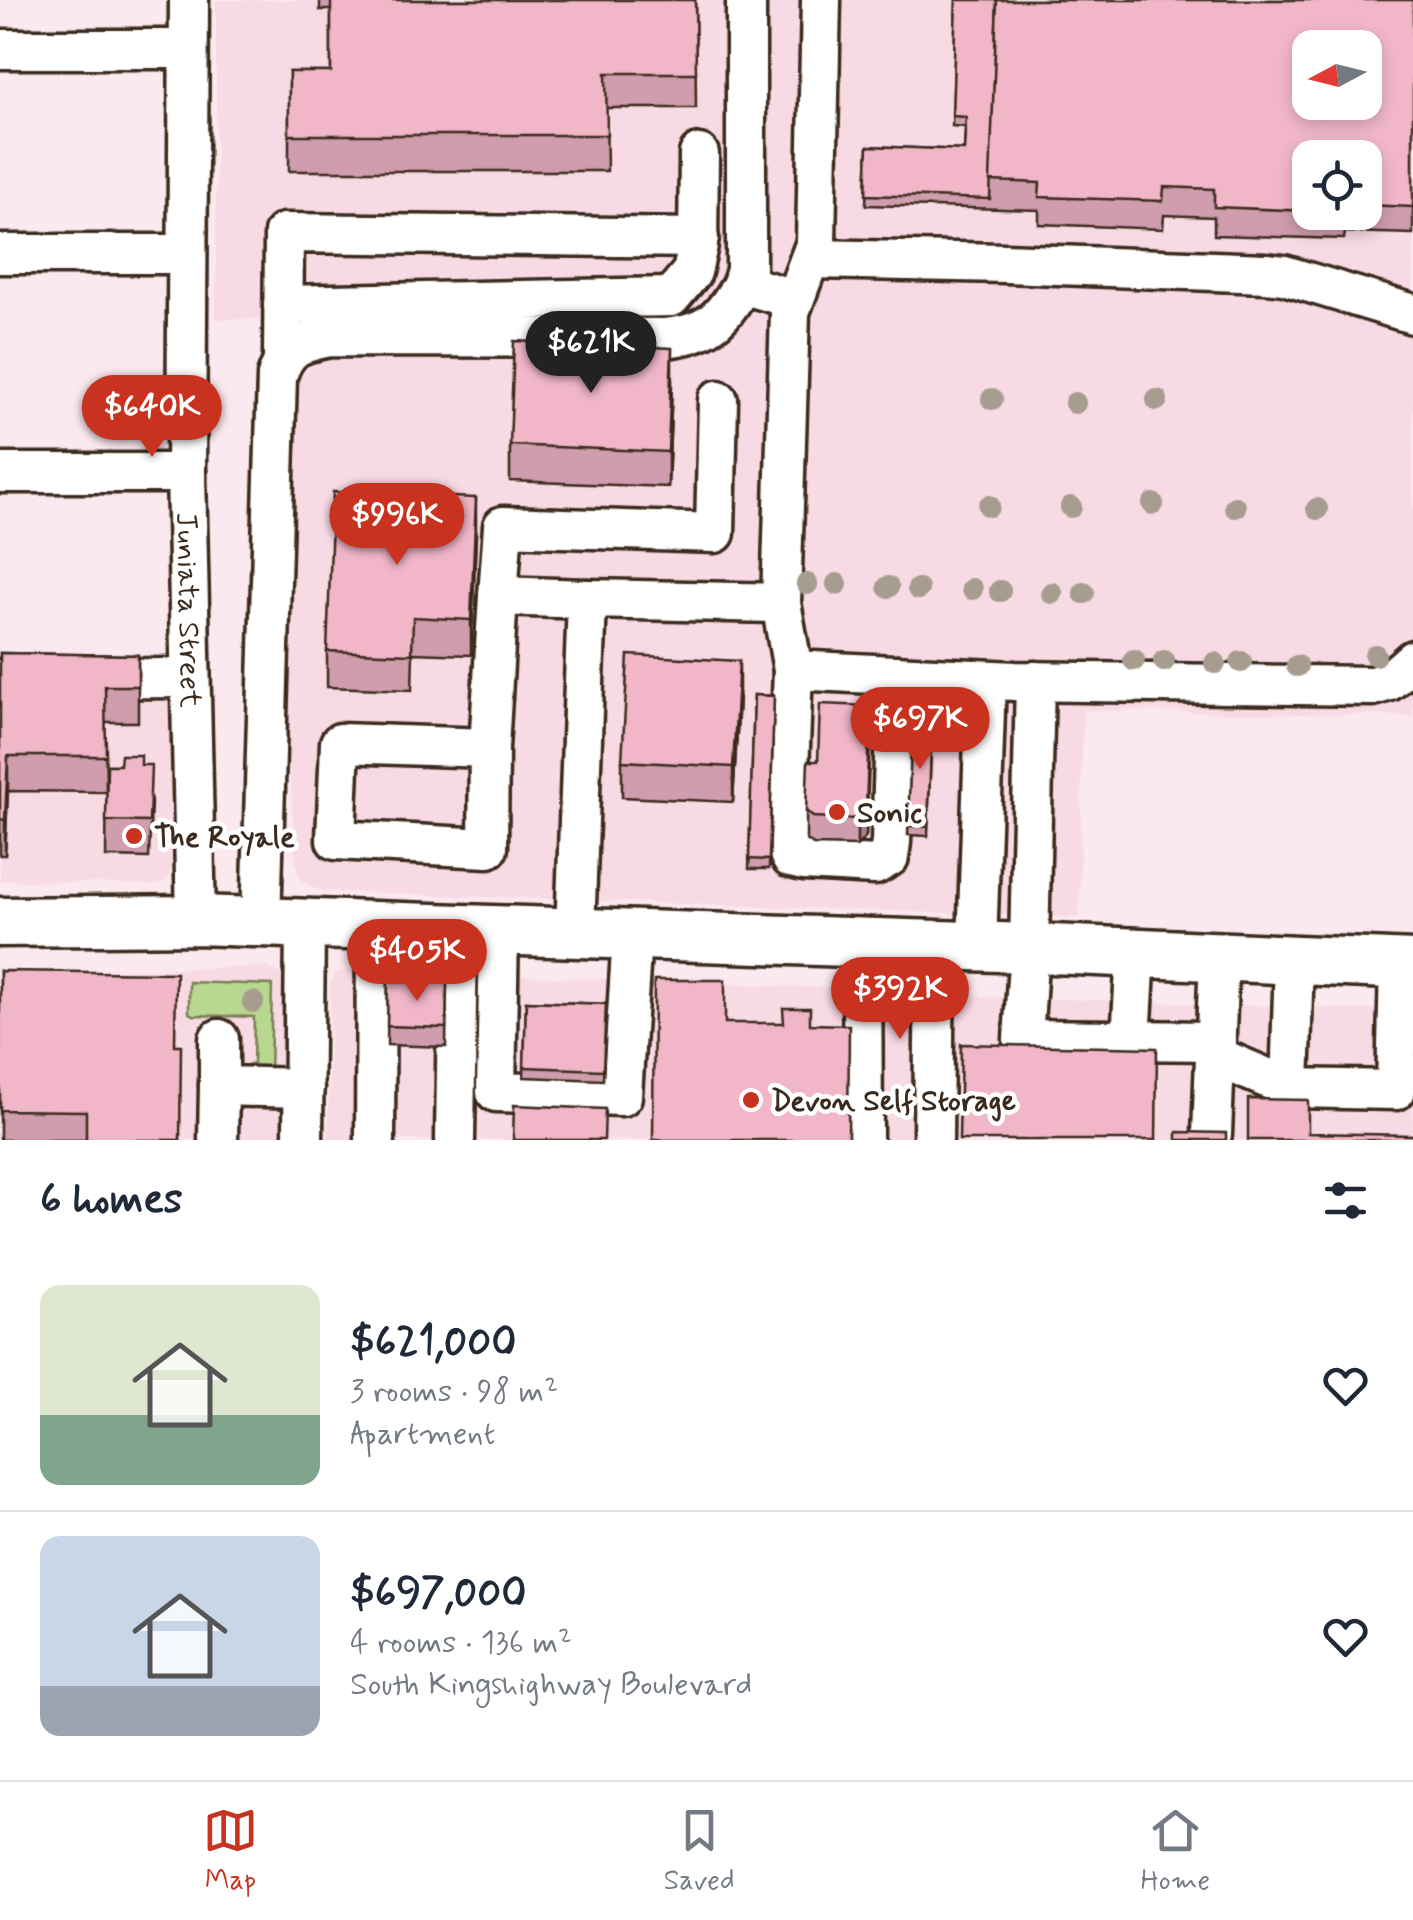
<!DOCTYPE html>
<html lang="en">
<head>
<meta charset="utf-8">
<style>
	body { margin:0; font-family:Mynerve,sans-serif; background:#f2f2f3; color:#1f2937; height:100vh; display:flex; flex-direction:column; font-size:38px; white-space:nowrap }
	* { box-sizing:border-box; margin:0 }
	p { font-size:32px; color:#747a83 }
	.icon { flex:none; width:55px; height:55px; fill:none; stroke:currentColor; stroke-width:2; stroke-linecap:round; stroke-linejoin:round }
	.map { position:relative; height:1140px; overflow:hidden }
	.drawer { display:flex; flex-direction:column; background:#fff; flex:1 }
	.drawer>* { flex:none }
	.needle { width:65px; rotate:263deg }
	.fabs { position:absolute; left:1292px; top:30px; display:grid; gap:20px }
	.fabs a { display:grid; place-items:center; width:90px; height:90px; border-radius:20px; background:#fff; box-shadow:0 5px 15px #0003; font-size:50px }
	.price { position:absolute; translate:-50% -85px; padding:0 22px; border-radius:35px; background:#c8321e; color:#fff; font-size:32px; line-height:65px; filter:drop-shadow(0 2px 5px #0008) }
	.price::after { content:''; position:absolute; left:50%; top:60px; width:30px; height:22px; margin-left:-15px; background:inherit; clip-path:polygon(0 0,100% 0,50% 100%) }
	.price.on { background:#222; color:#fff }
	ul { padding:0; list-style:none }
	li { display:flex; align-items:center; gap:30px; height:250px; padding:0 40px }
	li+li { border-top:2px solid #e0e1e3 }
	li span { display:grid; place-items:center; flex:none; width:280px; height:200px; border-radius:20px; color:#555 }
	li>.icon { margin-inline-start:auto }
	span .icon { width:120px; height:120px; fill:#fffc; stroke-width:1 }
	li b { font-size:42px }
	h2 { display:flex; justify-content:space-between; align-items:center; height:120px; padding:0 40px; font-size:42px }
	.menu { display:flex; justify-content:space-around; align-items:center; height:140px; border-top:2px solid #e0e1e3; background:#fff; font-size:28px; color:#747a83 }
	.menu a { display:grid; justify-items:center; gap:5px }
	.menu .on { color:#c8321e }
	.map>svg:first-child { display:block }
	.built { fill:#f8dae4; fill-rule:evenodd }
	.green { fill:#b8d78f; stroke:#7a8056; stroke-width:2.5 }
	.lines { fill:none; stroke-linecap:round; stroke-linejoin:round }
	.minor-casing { stroke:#3b2a1e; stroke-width:45 }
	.major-casing { stroke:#3b2a1e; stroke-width:55 }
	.minor { stroke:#fff; stroke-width:38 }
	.major { stroke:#fff; stroke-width:48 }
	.tree { fill:#a69d8f }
	.wall { fill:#cf9dad; stroke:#3b2a1e; stroke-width:2.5; fill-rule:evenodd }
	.shaded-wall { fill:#a9808d; stroke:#3b2a1e; stroke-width:2.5 }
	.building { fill:#f1b7c9; stroke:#3b2a1e; stroke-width:2.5; fill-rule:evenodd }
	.poi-dot { fill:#c8321e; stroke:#fff; stroke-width:4 }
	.labels { text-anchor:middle; stroke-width:9; stroke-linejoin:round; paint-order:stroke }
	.street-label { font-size:30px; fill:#3b2a1e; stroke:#fff }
	.poi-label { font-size:30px; font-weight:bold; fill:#3b2a1e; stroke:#fff; text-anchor:start }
</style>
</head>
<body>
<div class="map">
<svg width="1413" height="1140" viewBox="0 0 1413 1140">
	<rect width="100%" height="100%" fill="#fbe9ef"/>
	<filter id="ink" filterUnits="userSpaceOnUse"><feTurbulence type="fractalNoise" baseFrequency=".01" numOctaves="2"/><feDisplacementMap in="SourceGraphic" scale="20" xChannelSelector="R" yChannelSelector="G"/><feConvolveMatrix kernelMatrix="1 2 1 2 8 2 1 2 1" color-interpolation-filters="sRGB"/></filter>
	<g filter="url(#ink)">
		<g class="built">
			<polygon points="216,0 730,0 730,249 727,273 718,295 693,313 673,321 216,319"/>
			<path d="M762,0h651v716l-330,-6 -4,208 -755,-27 -15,-5 -9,-8 -4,-13 -13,-191 8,-279 7,-15 14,-15 23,-10 404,-33zM1310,48h55v54h-55zM1310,158h55v54h-55z"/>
			<polygon points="170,686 172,867 167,880 154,885 0,880 0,687"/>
			<polygon points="265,967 274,970 281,975 285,985 284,1140 0,1140 0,972"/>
			<polygon points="354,969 908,991 916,994 919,1140 328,1140 330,985 335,973"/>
			<polygon points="975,996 1413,1011 1413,1140 951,1140 952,1014 960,999"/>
		</g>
		<polygon class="green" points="189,982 272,985 270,1076 238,1068 253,1063 254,1017 193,1015 189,1013"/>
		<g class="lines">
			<defs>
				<g id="minor">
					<path id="s1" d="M189,0l-3,473 10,447"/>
					<polyline points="821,0 816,242 790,312 781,603 793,670 1015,681 1373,686 1389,681 1413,660"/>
					<polyline points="0,49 188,49"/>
					<polyline points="0,254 187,254"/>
					<polyline points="811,259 1005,263 1266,273 1284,275 1413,314"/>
					<polyline points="742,284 746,270 746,0"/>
					<polyline points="283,305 671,297 692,272 698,245 699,154"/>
					<polyline points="283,359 284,233 699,238"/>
					<polyline points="0,473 186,473"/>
					<polyline points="498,596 503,526 715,533 718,400"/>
					<polyline points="793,670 786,847 791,858 804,861 875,865 889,857 891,842 897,675"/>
					<polyline points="0,679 190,678"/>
					<polyline points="1035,681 1029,948 1023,1039 1216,1041"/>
					<polyline points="489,748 340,743 336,840 488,848 489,748 498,596 587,599"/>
					<path d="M261,923l16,-547c10,-31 23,-33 53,-39l334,1c42,-4 58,-17 78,-54l51,15"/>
					<polyline points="499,930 496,1092 622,1096 632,935"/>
					<polyline points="575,933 587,599 781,603"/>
					<polyline points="862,942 863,1140"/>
					<polyline points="977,946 986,680"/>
					<polyline points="1294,960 1290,1088 1396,1090 1399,964"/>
					<polyline points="1131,1040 1136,952"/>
					<polyline points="1215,1056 1290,1088"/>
					<polyline points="219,1086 219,1039"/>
					<polyline points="1212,1134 1219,956"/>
					<polyline points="218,1140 219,1086 304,1088"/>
					<polyline points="303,1140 305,924"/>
					<polyline points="375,1140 376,926"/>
					<polyline points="455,1140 458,929"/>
					<polyline points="933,1140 935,945"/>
				</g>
				<polyline id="major" points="0,922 196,920 1029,948 1413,965"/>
			</defs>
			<use href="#minor" class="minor-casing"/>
			<use href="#major" class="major-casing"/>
			<use href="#minor" class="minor"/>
			<use href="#major" class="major"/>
		</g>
		<g class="tree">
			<circle cx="992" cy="399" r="11"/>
			<circle cx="1157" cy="400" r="11"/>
			<circle cx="1075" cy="403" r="11"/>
			<circle cx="1153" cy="504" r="11"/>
			<circle cx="989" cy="506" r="11"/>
			<circle cx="1071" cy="507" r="11"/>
			<circle cx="1235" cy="507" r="11"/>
			<circle cx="1317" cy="509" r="11"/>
			<circle cx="807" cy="584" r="11"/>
			<circle cx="837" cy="584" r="11"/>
			<circle cx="888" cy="587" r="11"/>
			<circle cx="918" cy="589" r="11"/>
			<circle cx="972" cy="589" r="11"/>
			<circle cx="1000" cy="591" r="11"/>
			<circle cx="1052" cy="593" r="11"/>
			<circle cx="1084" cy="593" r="11"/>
			<circle cx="1375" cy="655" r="11"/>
			<circle cx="1134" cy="660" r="11"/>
			<circle cx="1164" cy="661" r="11"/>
			<circle cx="1241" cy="662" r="11"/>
			<circle cx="1215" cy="663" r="11"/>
			<circle cx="1297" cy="666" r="11"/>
			<circle cx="253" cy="1002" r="11"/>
		</g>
		<g class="wall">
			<polygon points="320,0 695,0 696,108 606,108 607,171 289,171 289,72 331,72 331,10 320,10"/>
			<path d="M956,0h457v234l-68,-2 -1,7 -130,-4v-18l-50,-2 -1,14 -124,-5v-14l-173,-5 2,-59 96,4 1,-23 -13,-1zM1310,158h55v54h-55z"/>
			<polygon points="672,383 668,487 510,481 510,445"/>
			<polygon points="476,534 471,655 413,653 412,690 327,687 327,651"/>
			<polygon points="0,653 138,655 138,722 105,722 106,792 8,791 5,855 0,855"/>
			<polygon points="754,695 774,696 769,869 749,869"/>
			<polygon points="739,697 733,802 622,797 622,761"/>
			<polygon points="912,718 932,719 928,836 908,835"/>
			<polygon points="870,734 866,836 857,846 813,845 806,839 806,811 818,761"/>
			<polygon points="107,765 141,765 151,801 149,858 106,857"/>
			<polygon points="0,971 175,1045 180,1140 0,1140"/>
			<polygon points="388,981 447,982 446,1047 387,1045"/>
			<polygon points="526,1001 606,1004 603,1080 524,1077"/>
		</g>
		<g class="shaded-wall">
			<polygon points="672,348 672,383 668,487 668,452"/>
			<polygon points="476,498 476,534 471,655 471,620"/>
			<polygon points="739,661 739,697 733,802 733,767"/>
			<polygon points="870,706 866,836 857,846 857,819"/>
			<polygon points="8,756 8,791 5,855 5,820"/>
		</g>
		<g class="building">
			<polygon points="331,0 695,0 696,73 606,73 607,135 289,135 289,72 331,72"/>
			<polygon points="956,0 997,0 990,199 866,195 868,146 964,150 966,117 952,116"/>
			<path d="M997,0h416v207l-48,-2v-47h-55v53l-96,-4v-18l-50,-2 -1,14 -124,-4 1,-14 -50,-2zM1310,48h55v54h-55z"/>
			<polygon points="514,341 672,348 668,452 510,445"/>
			<polygon points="333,492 476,498 471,620 413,617 412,654 327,651"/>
			<polygon points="0,653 138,655 138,686 105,686 106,756 8,756 5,820 0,819"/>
			<polygon points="628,655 739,661 733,767 622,761"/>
			<polygon points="754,695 774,696 769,860 749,859"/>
			<polygon points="820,704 870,706 866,808 857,819 813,817 806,811 808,761 818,761"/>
			<polygon points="912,718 932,719 928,827 908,826"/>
			<polygon points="121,755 141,755 141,765 151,765 149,822 106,821 107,765 120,765"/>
			<polygon points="0,971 176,973 175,1045 181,1045 180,1140 86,1140 86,1111 0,1110"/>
			<polygon points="654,980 725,980 725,1023 784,1023 783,1008 810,1008 810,1024 849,1025 848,1140 653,1140"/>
			<polygon points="388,981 447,982 446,1028 387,1026"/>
			<polygon points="526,1001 606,1004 603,1070 524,1067"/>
			<polygon points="961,1044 1157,1048 1156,1140 959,1140"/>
			<polygon points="1248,1099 1308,1100 1308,1133 1413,1135 1413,1140 1248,1140"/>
			<polygon points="514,1105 605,1109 604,1140 513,1140"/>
			<polygon points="1177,1132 1226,1133 1226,1140 1177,1140"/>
		</g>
	</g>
	<g class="poi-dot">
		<circle cx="837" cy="812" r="10"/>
		<circle cx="134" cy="836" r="10"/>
		<circle cx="751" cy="1100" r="10"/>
	</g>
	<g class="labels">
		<g class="street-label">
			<text dy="10" stroke="none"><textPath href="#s1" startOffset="610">Juniata Street</textPath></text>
		</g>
		<g class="poi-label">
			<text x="857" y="822">Sonic</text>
			<text x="154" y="846">The Royale</text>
			<text x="771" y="1110">Devon Self Storage</text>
		</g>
	</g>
</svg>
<div class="fabs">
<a><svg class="needle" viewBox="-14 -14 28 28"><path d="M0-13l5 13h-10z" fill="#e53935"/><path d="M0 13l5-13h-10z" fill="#747a83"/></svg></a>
<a><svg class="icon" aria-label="locate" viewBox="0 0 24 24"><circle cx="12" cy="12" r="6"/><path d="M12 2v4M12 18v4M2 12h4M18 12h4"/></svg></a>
</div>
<b class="price on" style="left:591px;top:396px">$621K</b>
<b class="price" style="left:152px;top:460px">$640K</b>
<b class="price" style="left:397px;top:568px">$996K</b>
<b class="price" style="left:920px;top:772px">$697K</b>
<b class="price" style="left:417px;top:1004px">$405K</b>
<b class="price" style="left:900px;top:1042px">$392K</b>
</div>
<section class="drawer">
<h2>6 homes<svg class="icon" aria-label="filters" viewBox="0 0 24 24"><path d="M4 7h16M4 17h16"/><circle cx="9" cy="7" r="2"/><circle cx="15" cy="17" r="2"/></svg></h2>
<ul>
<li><span style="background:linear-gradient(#dfe7d0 65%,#7fa58c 0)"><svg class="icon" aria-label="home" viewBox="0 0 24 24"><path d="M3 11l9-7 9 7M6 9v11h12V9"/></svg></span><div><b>$621,000</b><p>3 rooms · 98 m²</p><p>Apartment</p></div><svg class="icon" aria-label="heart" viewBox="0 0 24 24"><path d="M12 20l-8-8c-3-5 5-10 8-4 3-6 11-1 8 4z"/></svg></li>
<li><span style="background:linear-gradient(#c9d6e8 75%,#9aa5b1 0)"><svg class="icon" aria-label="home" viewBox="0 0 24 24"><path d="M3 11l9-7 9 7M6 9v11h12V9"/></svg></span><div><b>$697,000</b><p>4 rooms · 136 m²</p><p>South Kingshighway Boulevard</p></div><svg class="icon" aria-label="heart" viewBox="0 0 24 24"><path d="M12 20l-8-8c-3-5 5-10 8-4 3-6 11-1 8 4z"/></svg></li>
</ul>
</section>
<nav class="menu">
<a class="on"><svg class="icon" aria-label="map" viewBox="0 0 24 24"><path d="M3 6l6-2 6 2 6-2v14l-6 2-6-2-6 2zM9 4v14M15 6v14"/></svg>Map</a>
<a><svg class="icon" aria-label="saved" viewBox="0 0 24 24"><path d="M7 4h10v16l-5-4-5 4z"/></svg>Saved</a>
<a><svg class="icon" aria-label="home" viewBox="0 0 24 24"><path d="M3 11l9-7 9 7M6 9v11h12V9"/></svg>Home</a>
</nav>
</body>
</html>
